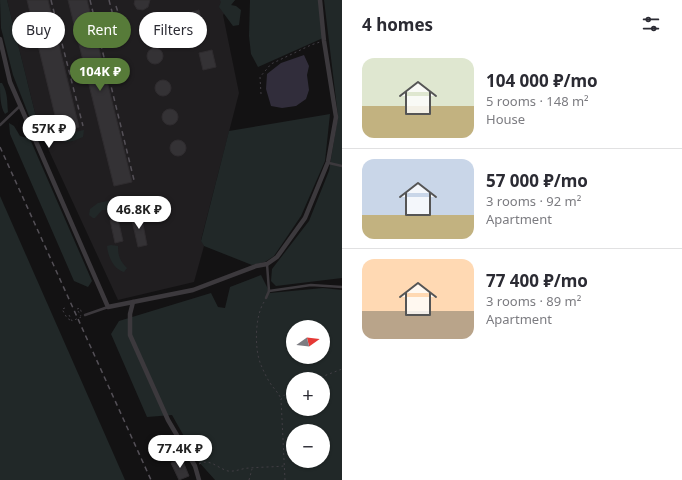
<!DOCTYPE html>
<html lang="en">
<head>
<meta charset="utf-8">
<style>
	body { margin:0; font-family:"Noto Sans",sans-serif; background:#f7f7f7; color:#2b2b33; height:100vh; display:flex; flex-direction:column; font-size:15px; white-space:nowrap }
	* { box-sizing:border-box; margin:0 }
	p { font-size:13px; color:#7c7c81 }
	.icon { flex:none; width:22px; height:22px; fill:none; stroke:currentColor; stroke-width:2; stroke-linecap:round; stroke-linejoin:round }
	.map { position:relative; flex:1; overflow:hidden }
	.drawer { display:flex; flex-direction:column; background:#fff; width:340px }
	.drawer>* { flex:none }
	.guide { position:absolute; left:12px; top:12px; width:270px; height:36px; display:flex; gap:8px }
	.needle { width:26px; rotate:76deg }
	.controls { position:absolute; left:286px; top:320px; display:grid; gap:8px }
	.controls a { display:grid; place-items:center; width:44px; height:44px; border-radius:50%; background:#fff; box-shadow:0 1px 3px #0004; font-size:20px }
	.price { position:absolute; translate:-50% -34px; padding:0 9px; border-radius:14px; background:#fff; color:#222; font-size:13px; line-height:26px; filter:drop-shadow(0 1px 2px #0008) }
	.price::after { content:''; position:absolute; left:50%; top:24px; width:12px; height:9px; margin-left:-6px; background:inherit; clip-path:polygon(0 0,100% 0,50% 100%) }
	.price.current { background:#577b39; color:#fff }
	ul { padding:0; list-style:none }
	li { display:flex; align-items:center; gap:12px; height:100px; padding:0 20px }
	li+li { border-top:1px solid #e1e1e2 }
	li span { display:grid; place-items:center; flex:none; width:112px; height:80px; border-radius:12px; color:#555 }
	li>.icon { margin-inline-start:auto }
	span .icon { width:48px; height:48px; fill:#fffc; stroke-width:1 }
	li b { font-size:17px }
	h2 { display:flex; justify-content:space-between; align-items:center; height:48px; padding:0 20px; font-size:17px }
	.tag { padding:0 14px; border-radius:18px; background:#fff; box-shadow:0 1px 3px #0004; font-size:14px; line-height:36px }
	.tag.current { background:#577b39; color:#fff }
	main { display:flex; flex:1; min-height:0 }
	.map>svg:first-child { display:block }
	.built { fill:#201e20 }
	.green { fill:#212828; fill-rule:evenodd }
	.water { fill:#312d3b }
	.building { fill:#343235; stroke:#2f2c2f }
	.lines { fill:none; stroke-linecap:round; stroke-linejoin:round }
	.path { stroke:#413e44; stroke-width:1; stroke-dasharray:2 3; stroke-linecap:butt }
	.lane { stroke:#3c393d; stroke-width:2.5 }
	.street { stroke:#3c393d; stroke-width:4.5 }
	.rail { stroke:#545057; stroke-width:1.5; stroke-dasharray:5 4; stroke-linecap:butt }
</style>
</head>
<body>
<main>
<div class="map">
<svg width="342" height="480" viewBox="0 0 342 480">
	<rect width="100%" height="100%" fill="#131213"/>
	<polygon class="built" points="7,0 235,0 223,15 239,93 201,240 204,246 194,282 118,300 39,129"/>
	<g class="green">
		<polygon points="0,0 7,0 39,129 36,130 33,126 13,75 1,28"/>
		<polygon points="220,0 235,0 231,5 236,6 241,10 239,25 233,26 219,7 221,2"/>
		<polygon points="250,0 319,0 323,38 258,67 251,54 249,36"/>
		<polygon points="324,0 342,0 342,278 276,286 271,281 272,269 309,221 329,171 338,116"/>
		<path d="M0,83h2c6,10 5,19 6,29l-3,2c-5,-7 -5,-21 -5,-31z"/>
		<polygon points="330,114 325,161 301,216 274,256 265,262 252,265 204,246 201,241 229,131"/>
		<polygon points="9,123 14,126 20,136 30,139 92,281 88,287 74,281 10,134"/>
		<path d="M84,130l-1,7c-8,3 -16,8 -23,2l1,-4z"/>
		<polygon points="0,196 125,480 0,480"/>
		<polygon points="120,196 124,197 125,201 118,203 110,210 102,210 95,218 93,218 89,215 90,209 98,203 112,200 113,198"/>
		<path d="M111,245l7,1c0,10 2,15 9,22l-3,4c-11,-3 -16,-16 -17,-26z"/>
		<path d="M261,275l9,18 53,-5 19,2v190h-127l-17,-19 -26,-46 -25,2 -36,-83 8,-13 92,-28 7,14 7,1 5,-21zM293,327h30v30h-30zM293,379h30v30h-30zM293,431h30v30h-30z"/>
	</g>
	<polygon class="water" points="304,55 309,66 307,75 309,90 306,99 296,106 282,108 271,106 266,89 267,74 281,63"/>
	<g class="building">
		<polygon points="27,0 48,0 79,127 59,132"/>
		<polygon points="68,0 87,0 132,182 114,186"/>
		<polygon points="135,0 150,0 148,7 143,10 137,9 134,4"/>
		<polygon points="199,10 202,23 195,24 192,12"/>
		<polygon points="125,31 127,39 116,41 115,34"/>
		<circle cx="155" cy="56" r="8"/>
		<polygon points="212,50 216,67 203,70 199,53"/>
		<circle cx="163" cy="88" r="8"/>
		<circle cx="170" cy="117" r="8"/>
		<circle cx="178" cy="148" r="8"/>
		<polygon points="141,214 147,245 138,247 131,216"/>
		<polygon points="118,219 123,241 115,243 110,220"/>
		<polygon points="182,459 189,476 179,480 171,463"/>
	</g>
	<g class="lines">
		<g class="path">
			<polyline points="261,94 260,77 271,64 311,45 320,42"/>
			<path d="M264,302c-9,14 -10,47 -3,63 3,7 7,16 12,22 3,4 6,7 8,12"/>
			<polyline points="65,308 62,309 67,318 70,320"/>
			<polyline points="77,309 80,308 82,314"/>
			<polyline points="78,311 81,316"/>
			<polyline points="69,315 72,321 81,317"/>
			<polyline points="316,379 342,369"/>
			<path d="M199,464c11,-6 18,4 29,7 8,1 14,-3 22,-3 11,-1 23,-1 34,-2"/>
			<polyline points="249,480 252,469"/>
			<polyline points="285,480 281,399 289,390 293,389"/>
		</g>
		<g class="lane">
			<polyline points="0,125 21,105"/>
			<polyline points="329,163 342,166"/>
			<polyline points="267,264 269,291 311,285 342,287"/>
			<polyline points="266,298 269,291"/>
			<polyline points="85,315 108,307"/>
		</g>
		<g class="street">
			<polyline points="0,39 10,82 108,307 193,290 256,266 267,264 277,257 305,218 328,162 336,117 324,41 320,0"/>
			<polyline points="133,302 130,314 130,335 168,420 195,466 199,480"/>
		</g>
		<g class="rail">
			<polyline points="51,0 83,126"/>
			<polyline points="90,0 134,180"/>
			<polyline points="109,0 117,31"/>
			<polyline points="116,6 123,28"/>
			<polyline points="0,147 151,480"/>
		</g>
	</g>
</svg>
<div class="controls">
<a><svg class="needle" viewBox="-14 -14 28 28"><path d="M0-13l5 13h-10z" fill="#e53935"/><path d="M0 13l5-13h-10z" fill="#7c7c81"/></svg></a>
<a>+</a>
<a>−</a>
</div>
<b class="price current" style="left:100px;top:92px">104K ₽</b>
<b class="price" style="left:49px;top:149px">57K ₽</b>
<b class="price" style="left:139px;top:230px">46.8K ₽</b>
<b class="price" style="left:180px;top:469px">77.4K ₽</b>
<div class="guide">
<a class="tag">Buy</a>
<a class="tag current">Rent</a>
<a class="tag">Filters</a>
</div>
</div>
<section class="drawer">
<h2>4 homes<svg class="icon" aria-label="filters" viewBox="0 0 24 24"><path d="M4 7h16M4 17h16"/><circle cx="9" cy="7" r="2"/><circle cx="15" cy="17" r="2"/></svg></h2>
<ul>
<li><span style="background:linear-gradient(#dfe7d0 60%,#c2b280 0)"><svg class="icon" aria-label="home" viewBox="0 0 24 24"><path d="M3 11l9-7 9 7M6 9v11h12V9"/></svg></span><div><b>104 000 ₽/mo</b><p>5 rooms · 148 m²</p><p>House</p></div></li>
<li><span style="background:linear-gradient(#c9d6e8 70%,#c2b280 0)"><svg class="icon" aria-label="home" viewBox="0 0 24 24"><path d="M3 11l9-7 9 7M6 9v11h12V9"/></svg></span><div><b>57 000 ₽/mo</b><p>3 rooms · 92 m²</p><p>Apartment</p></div></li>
<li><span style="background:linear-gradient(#ffd9b3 65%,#b9a48a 0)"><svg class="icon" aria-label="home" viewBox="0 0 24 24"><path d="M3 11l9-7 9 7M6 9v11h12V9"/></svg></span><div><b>77 400 ₽/mo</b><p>3 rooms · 89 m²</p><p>Apartment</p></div></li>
</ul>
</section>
</main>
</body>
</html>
